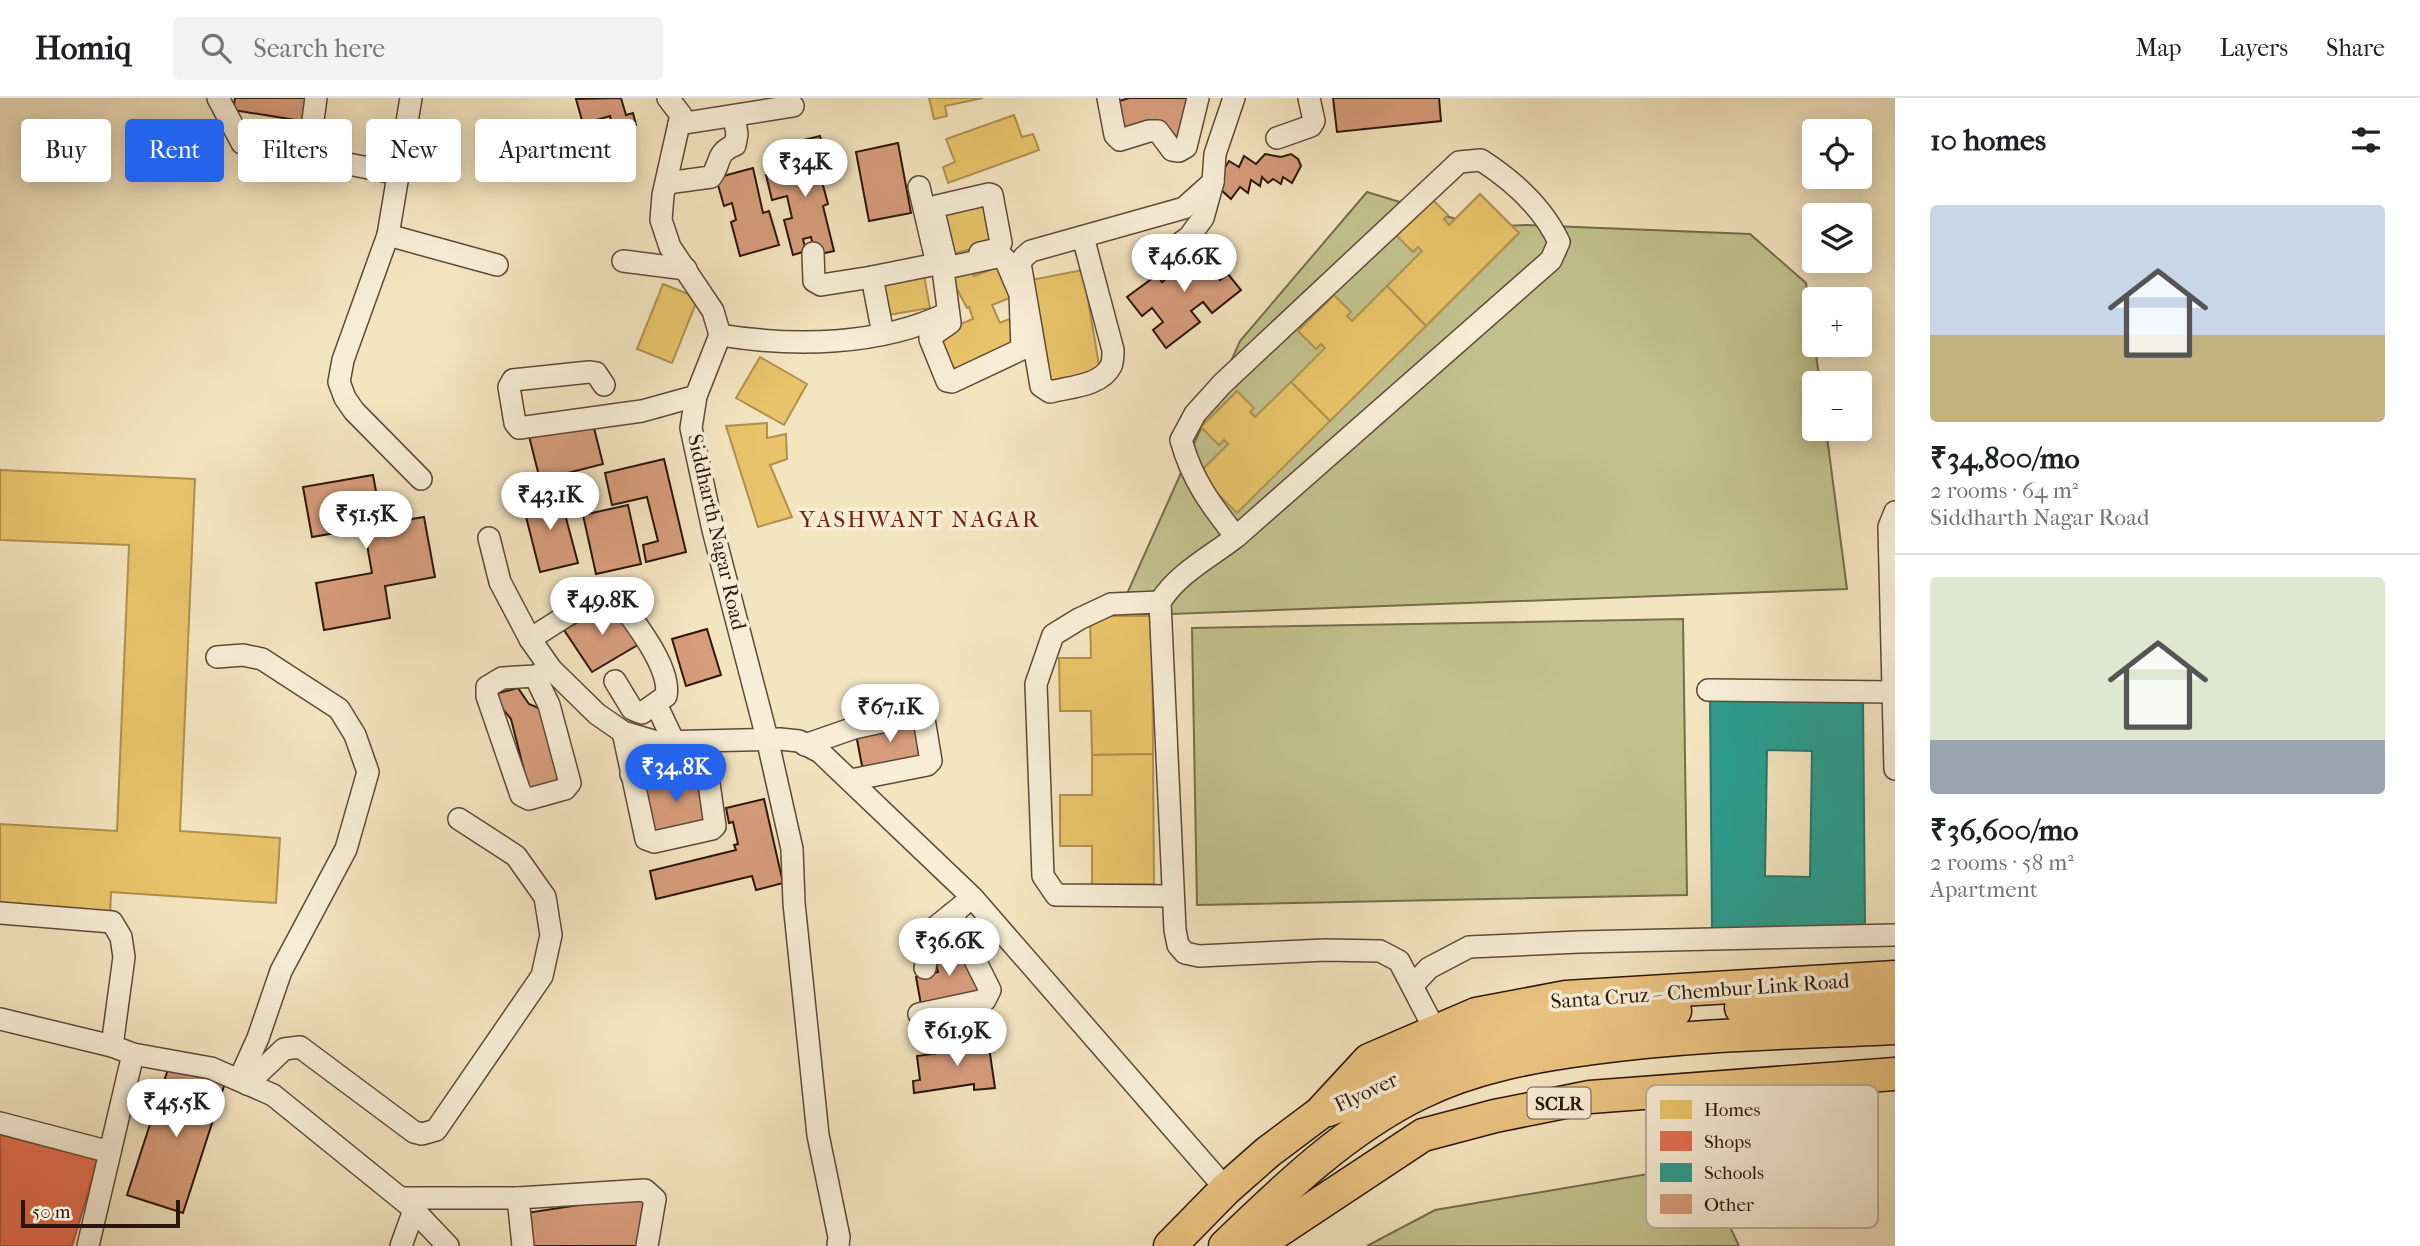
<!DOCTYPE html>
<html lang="en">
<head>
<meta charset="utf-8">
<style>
	body { margin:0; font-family:"IM FELL French Canon",serif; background:#f2f2f2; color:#202124; height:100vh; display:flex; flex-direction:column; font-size:26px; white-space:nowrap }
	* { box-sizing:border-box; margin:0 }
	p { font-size:23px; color:#757577 }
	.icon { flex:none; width:38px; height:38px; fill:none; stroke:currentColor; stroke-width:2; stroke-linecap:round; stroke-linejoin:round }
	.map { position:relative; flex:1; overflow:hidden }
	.drawer { display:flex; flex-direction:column; background:#fff; width:525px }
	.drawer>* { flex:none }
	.top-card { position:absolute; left:21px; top:21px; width:665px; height:63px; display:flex; gap:14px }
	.fabs { position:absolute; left:1802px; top:21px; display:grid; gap:14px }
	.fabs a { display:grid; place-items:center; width:70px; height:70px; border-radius:7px; background:#fff; box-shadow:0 4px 18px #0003; font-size:35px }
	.scale { position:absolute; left:21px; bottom:18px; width:159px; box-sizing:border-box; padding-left:7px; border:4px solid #2c160c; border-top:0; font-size:19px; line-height:24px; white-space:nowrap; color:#2c160c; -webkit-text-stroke:5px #f8eed7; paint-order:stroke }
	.price { position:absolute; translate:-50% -60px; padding:0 16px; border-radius:24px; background:#fff; color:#222; font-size:23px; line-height:46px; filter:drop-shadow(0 2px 4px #0008) }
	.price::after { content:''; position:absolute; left:50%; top:42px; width:21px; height:16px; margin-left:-10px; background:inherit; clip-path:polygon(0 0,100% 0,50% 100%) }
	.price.on { background:#2563eb; color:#fff }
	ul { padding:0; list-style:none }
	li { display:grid; align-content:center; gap:14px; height:371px; padding:0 35px }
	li+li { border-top:2px solid #e0e0e0 }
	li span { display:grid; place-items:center; height:217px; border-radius:7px; color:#555 }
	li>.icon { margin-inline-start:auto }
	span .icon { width:126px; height:126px; fill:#fffc; stroke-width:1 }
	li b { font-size:30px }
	h2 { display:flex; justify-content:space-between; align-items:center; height:84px; padding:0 35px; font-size:30px }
	.pill { padding:0 24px; border-radius:7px; background:#fff; box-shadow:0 4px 18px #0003; font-size:24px; line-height:63px }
	.pill.on { background:#2563eb; color:#fff }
	header { display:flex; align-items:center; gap:42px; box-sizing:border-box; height:98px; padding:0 35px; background:#fff; border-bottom:2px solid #e0e0e0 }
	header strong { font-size:33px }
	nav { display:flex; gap:38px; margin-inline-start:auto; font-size:24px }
	.search { width:490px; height:63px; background:#f2f2f2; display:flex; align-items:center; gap:18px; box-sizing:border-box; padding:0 24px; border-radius:7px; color:#757577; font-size:26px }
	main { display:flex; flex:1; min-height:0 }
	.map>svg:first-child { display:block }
	.green { fill:#c2c28e; stroke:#776c4d; stroke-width:2 }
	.homes { fill:#e9c46a; stroke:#b0904e; stroke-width:2 }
	.shops { fill:#e76f51; stroke:#af543c; stroke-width:2 }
	.schools { fill:#2a9d8f; stroke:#2b7468; stroke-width:2; fill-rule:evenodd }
	.building { fill:#d79c7c; stroke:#2c160c; stroke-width:2 }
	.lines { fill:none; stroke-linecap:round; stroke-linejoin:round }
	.minor-casing { stroke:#5e4a39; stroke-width:24 }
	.highway-casing { stroke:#2c160c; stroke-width:35 }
	.minor { stroke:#f8eed7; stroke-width:21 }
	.highway { stroke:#eac280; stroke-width:32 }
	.labels { text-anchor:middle; stroke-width:7; stroke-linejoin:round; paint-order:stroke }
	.shield { fill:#f8eed7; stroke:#695749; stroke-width:2 }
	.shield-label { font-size:19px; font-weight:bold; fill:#2c160c }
	.street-label { font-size:21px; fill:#2c160c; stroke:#f8eed7 }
	.neighbourhood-label { font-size:23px; letter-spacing:2px; fill:#7a1f14; stroke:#f8eed7 }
	.key { fill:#f8eed7; stroke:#bbad9a; stroke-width:2 }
	.key-label { font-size:19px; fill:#2c160c }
</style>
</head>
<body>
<header>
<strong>Homiq</strong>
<div class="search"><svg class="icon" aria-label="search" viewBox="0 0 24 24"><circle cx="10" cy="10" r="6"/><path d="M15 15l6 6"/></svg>Search here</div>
<nav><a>Map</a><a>Layers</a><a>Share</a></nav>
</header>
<main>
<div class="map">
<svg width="1895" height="1148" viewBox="0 0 1895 1148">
	<rect width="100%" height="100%" fill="#f4e5c1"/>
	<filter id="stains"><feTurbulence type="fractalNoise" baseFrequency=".00286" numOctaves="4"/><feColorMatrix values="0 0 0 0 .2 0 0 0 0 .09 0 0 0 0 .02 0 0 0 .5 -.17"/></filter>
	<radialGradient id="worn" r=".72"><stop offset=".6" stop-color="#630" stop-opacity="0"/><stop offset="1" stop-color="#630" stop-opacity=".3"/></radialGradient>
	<g class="green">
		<polygon points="1367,94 1482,129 1526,127 1750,136 1806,185 1820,285 1815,285 1815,331 1826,331 1847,491 1117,518 1240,243"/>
		<polygon points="1683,521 1687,797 1197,807 1192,530"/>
		<polygon points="1701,1067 1739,1148 1367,1148 1435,1112"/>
	</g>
	<g class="homes">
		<polygon points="929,0 983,0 945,8 947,18 934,21"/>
		<polygon points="1014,17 1022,39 1033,36 1039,52 948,85 943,69 955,64 946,41"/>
		<polygon points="1480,96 1519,135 1426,228 1387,188 1422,153 1418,149 1413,154 1395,136 1431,100 1448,117 1444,121 1449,127"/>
		<polygon points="988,102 997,145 947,157 937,113"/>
		<polygon points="1001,168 1017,197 992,207 1000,225 1009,221 1018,250 951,278 938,235 973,221 969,209 967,210 958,193 949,195 944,178 971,171 974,178"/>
		<polygon points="1083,172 1100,273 1049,283 1031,182"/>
		<polygon points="924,178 930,210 888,217 883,184"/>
		<polygon points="663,186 698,200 672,265 637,251"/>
		<polygon points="1387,188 1426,228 1330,323 1291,284 1325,250 1321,246 1316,251 1298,233 1334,197 1351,214 1347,218 1352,223"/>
		<polygon points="760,259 807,286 784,327 736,300"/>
		<polygon points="1291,284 1330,323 1237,415 1198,376 1228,346 1224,342 1219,347 1201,329 1237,293 1254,310 1250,314 1255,319"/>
		<polygon points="767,325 767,340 786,336 787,361 770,367 792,419 758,429 726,328"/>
		<polygon points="0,372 195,381 180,733 280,740 276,805 111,794 110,819 0,811 0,726 117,733 129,447 0,442"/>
		<polygon points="1090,518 1152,518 1153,656 1092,657 1091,613 1060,613 1059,560 1091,560"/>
		<polygon points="1153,656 1154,786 1092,787 1092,748 1060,748 1060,697 1092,697 1092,657"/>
	</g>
	<polygon class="shops" points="0,1033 98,1061 72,1148 0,1148"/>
	<path class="schools" d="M1863,599l2,230 -153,2 -2,-231zM1767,652l45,1 -2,126 -45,-1z"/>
	<g class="building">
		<polygon points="235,0 312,0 308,24 233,12"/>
		<polygon points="621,0 626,17 633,15 636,27 614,33 610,18 583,26 576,1"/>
		<polygon points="1129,0 1189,0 1184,42 1123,33 1113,5"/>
		<polygon points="1333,0 1439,0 1441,23 1337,34"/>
		<polygon points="820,38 825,59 816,61 828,106 823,108 834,153 821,156 814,151 811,139 803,141 806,153 793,157 784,122 792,120 787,98 772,102 766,77 782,73 784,82 794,79 790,63 800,60 796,44"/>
		<polygon points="898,45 911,115 869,123 856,54"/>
		<polygon points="1265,56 1281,59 1291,56 1298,61 1301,68 1292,85 1283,79 1281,86 1273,81 1268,85 1262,79 1260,88 1251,82 1248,95 1240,89 1231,101 1219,90 1221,76 1229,63 1239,69 1244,58 1256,66"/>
		<polygon points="753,70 763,115 769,113 779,147 740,158 731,124 736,122 732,105 724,108 716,80"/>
		<polygon points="1203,142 1216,160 1208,167 1220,182 1228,176 1241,192 1212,215 1203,204 1191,213 1200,224 1166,250 1153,232 1163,224 1152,210 1142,218 1127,199 1157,177 1162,184 1179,171 1174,164"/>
		<polygon points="592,322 603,366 540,382 529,338"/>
		<polygon points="664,361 686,454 646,464 643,447 658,443 647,399 612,407 605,375"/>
		<polygon points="373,377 382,426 424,419 435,479 385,488 390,520 324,532 316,485 372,475 364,430 312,439 303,389"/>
		<polygon points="559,394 578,465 540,474 522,403"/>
		<polygon points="628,407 641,466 596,476 583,417"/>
		<polygon points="612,504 641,545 592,574 564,532"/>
		<polygon points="707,531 721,577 686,588 672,541"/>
		<polygon points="518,590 529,606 541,611 563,684 529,692 511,621 491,597"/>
		<polygon points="918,619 926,661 863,673 855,631"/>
		<polygon points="703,673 713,728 649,740 639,684"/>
		<polygon points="764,701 783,785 756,792 752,778 656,801 650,773 736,752 734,747 738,746 733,724 729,725 726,710"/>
		<polygon points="951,831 958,864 973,861 982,899 922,912 916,879 938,874 936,866 944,864 937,834"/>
		<polygon points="987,935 995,990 974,992 974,986 914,995 913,983 920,982 917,958 968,951 966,938"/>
		<polygon points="169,968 225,985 183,1115 127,1097"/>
		<polygon points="645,1097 638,1148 530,1148 526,1115"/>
	</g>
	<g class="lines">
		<defs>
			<g id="minor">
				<polyline points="218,0 242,45 399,76"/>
				<polyline points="411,0 388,137 497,167"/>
				<polyline points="668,0 681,17 663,97 661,122 670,149 713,213 720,237 696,298 691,330 713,432 767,640 792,751 794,805 818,1037 839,1139 838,1148"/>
				<polyline points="1108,0 1115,37 1120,42 1149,33 1158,33 1172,52 1179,53 1186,49 1198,0"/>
				<polyline points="679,26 793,8"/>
				<polyline points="1277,40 1311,28 1314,23 1309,0"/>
				<polyline points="308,58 316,0"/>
				<path d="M667,85l44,-6c11,-15 4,-24 24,-32l2,-11 -3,-18"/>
				<polyline points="388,137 343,262 339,284 345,300 354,313 421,381"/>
				<path d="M1083,139l30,113c0,5 0,12 -2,16 -10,20 -42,21 -61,26l-9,-6 -21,-123 4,-6 7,-6 153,-43 29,-26"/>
				<polyline points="813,155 814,183 821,187 872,179"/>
				<polygon points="997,159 1005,161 1020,196 1022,251 952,284 947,283 930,241 930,239 950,225 943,172 946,170"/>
				<polyline points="623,163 686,171"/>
				<polyline points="946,164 934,114 937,108 989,96 992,97 1001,145 998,151 980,155"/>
				<polyline points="1148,168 1189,139 1203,120 1213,84 1215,56 1234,0"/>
				<polyline points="883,236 872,179 937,166 919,89"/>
				<path d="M720,237c74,12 159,11 228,-22"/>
				<polyline points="604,287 596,275 589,274 513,282 509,289 515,325 519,330 642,313 696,298"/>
				<polyline points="1895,414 1889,429 1895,671"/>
				<path d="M1236,439c-25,-32 -44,-57 -55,-97l14,-26 27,-30 237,-222 22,-2c31,20 62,48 78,82l-8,18 -315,277c-26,20 -59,37 -76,65l15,328 3,15 7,8 14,3 126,-6 55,1 19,10 36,69"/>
				<polyline points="489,440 500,484 530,541 551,571 597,616 623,634 657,644 780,641 799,643 820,654 972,799 1226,1091"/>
				<polyline points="1160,504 1111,506 1079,521 1053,537 1036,586 1043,778 1056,797 1173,798"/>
				<path d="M530,541l69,-44 10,-1 8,4c16,22 55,70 49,98l-24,17 -10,-4 -17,-28"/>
				<polyline points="217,559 243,557 262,561 339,611 355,637 368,674 346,751 281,873 258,940 239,982"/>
				<polyline points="535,578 549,607 570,685 565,691 529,701 521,697 487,598 487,589 502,580 535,578 551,571"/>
				<polyline points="1708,592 1895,594"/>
				<polyline points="656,606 674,644"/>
				<polyline points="623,634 646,741 654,744 712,731 715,728 705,657 701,644"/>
				<polyline points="805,647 854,630 919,616 924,621 931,663 927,667 851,682"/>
				<polyline points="631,676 707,667"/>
				<polyline points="0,815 112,824 121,839 124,859 112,948"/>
				<polyline points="925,870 932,832 963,807"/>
				<polyline points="1413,887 1429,870 1469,849 1579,844 1895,837"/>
				<polyline points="919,916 985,902 990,892 952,816"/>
				<polyline points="0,921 112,948 133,956 211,970 273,997 410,1108 448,1148"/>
				<polyline points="247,986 284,951 300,949 414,1034 422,1036 436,1032 542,878 551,837 545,799 516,758 459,721"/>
				<polyline points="0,1025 110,1054"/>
				<polyline points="401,1100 518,1100 645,1092 655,1101 647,1148"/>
				<polyline points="518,1100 523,1148"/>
				<polyline points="88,1148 133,956"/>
				<polyline points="401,1148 414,1112"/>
			</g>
			<g id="highway">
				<polyline points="1741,910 1895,902"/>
				<polyline points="1328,1012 1371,995 1411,972 1468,947 1523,933 1675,913"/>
				<polyline points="1170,1148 1226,1091 1268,1054 1320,1015 1369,962 1476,916 1566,899 1895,879"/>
				<path d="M1225,1148c59,-57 121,-117 195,-153 55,-27 114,-37 174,-45 100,-14 201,-15 301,-20"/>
				<polyline points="1259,1148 1272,1137 1423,1037 1495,1018 1590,999 1895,976"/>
			</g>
		</defs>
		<use href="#minor" class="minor-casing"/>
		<use href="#highway" class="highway-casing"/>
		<use href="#minor" class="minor"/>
		<use href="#highway" class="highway"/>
	</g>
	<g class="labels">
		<rect class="shield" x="1527.5" y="989.5" width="63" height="31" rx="5"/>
		<g class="shield-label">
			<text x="1559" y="1012">SCLR</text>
		</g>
		<g class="street-label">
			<text transform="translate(717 434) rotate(77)" y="7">Siddharth Nagar Road</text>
			<text transform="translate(1700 893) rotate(-4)" y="7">Santa Cruz – Chembur Link Road</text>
			<text transform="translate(1366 994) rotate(-25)" y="7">Flyover</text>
		</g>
		<g class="neighbourhood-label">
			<text x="920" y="429">YASHWANT NAGAR</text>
		</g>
	</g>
	<rect x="1646" y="987" width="232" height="143" rx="10" class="key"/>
	<rect x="1660" y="1002" width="32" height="19" fill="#e9c46a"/>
	<rect x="1660" y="1033" width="32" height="20" fill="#e76f51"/>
	<rect x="1660" y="1065" width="32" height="19" fill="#2a9d8f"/>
	<rect x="1660" y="1096" width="32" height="20" fill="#d79c7c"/>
	<g class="key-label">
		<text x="1704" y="1018">Homes</text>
		<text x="1704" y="1050">Shops</text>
		<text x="1704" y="1081">Schools</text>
		<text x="1704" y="1113">Other</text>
	</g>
	<rect width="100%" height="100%" filter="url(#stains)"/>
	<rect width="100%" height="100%" fill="url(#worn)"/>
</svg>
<div class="fabs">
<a><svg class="icon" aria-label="locate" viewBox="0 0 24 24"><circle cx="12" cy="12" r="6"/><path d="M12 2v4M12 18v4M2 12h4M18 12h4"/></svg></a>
<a><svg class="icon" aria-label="layers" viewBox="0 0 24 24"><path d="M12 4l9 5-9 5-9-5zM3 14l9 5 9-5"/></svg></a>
<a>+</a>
<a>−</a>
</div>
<div class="scale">50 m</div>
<b class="price" style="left:805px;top:101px">₹34K</b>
<b class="price" style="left:1184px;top:196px">₹46.6K</b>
<b class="price" style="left:550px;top:434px">₹43.1K</b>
<b class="price" style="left:366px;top:453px">₹51.5K</b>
<b class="price" style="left:602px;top:539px">₹49.8K</b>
<b class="price" style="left:890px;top:646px">₹67.1K</b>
<b class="price on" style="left:676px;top:706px">₹34.8K</b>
<b class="price" style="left:949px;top:880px">₹36.6K</b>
<b class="price" style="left:957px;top:970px">₹61.9K</b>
<b class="price" style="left:176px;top:1041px">₹45.5K</b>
<div class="top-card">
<a class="pill">Buy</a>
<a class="pill on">Rent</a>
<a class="pill">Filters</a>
<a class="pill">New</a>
<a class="pill">Apartment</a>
</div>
</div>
<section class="drawer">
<h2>10 homes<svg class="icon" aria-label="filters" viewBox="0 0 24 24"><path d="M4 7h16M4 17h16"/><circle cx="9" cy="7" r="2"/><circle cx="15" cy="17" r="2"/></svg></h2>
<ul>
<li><span style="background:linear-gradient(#c9d6e8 60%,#c2b280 0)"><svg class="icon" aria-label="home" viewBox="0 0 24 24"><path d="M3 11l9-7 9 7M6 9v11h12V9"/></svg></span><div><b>₹34,800/mo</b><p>2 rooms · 64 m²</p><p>Siddharth Nagar Road</p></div></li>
<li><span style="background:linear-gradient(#dfe7d0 75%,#9aa5b1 0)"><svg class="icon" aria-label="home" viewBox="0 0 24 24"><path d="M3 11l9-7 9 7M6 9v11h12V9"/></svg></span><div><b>₹36,600/mo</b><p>2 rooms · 58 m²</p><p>Apartment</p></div></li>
</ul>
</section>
</main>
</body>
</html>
